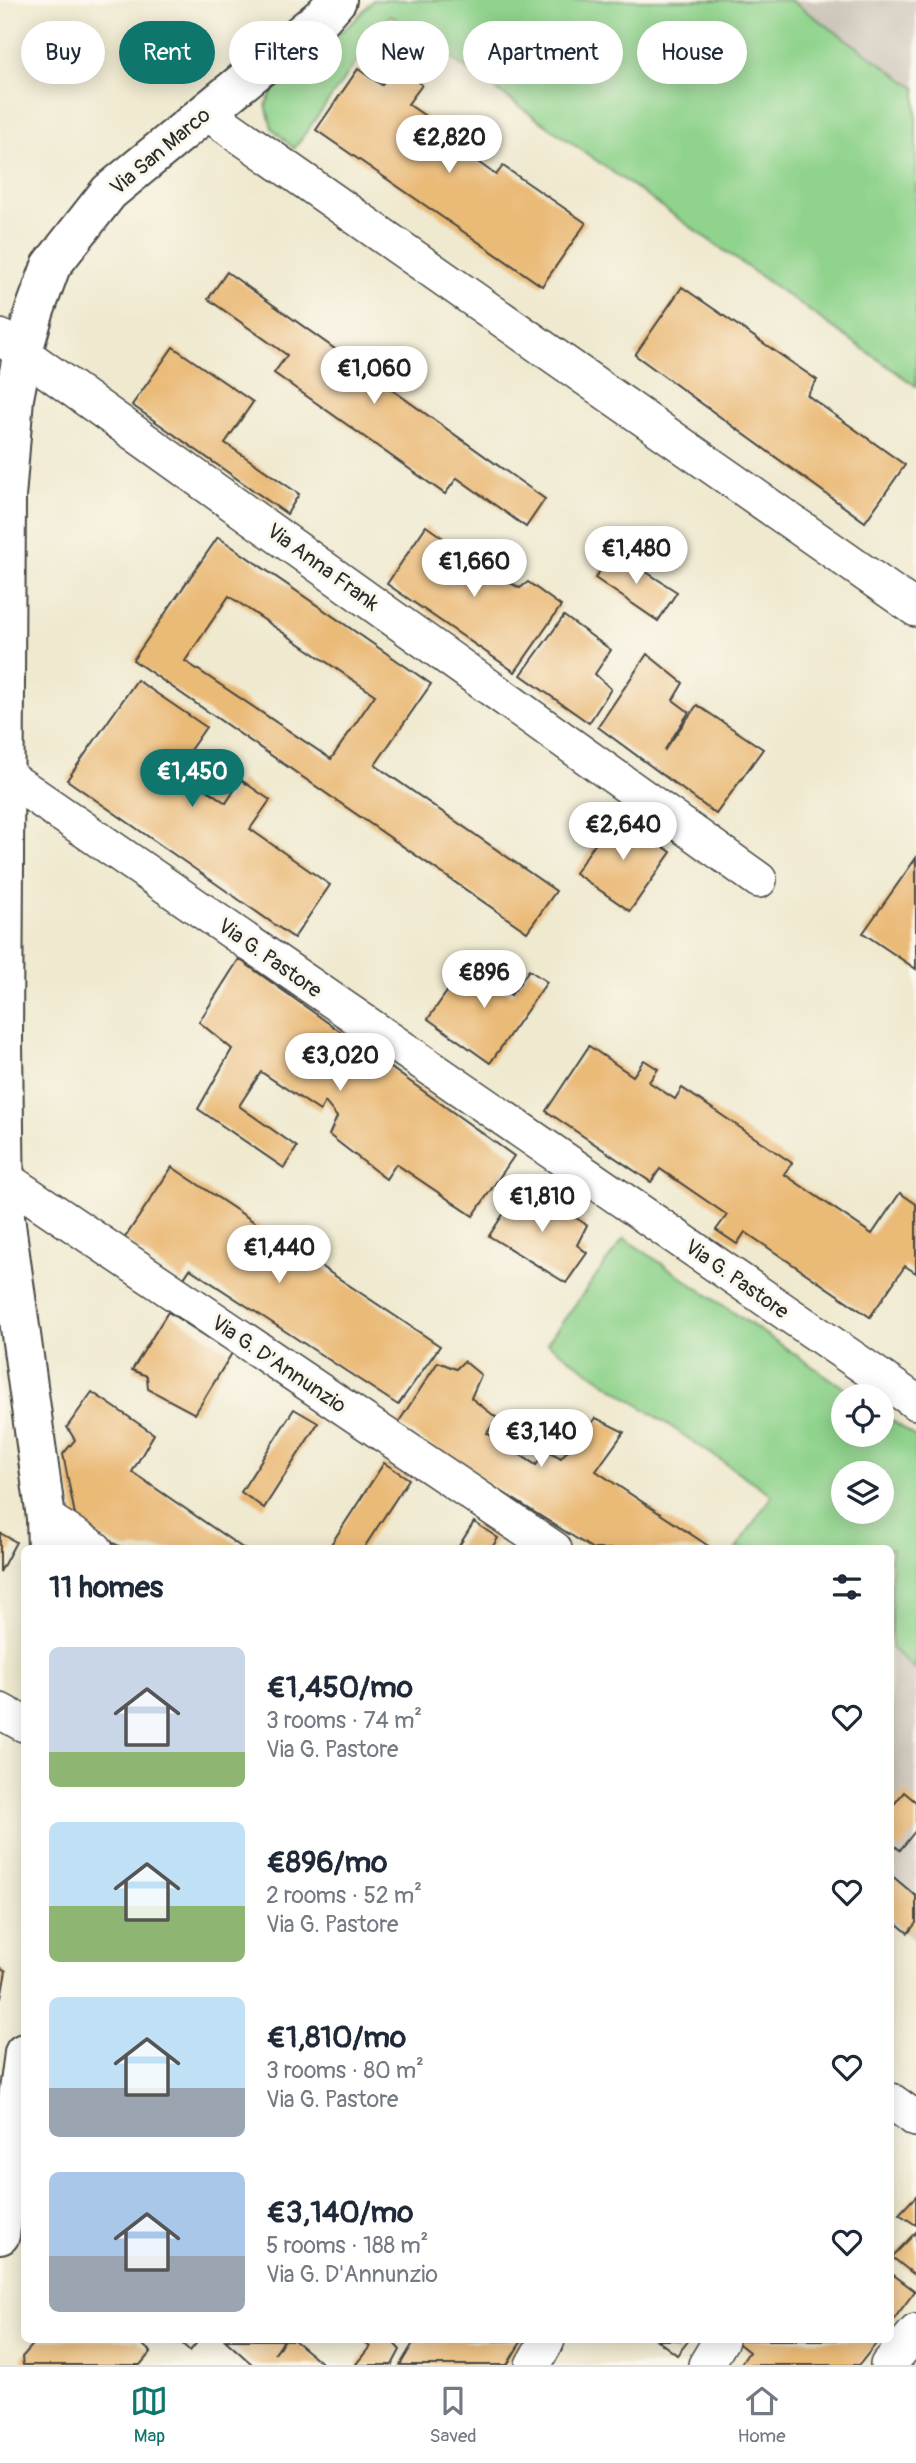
<!DOCTYPE html>
<html lang="en">
<head>
<meta charset="utf-8">
<style>
	body { margin:0; font-family:Pangolin,sans-serif; background:#f6f6f7; color:#1f2937; height:100vh; display:flex; flex-direction:column; font-size:26px; white-space:nowrap }
	* { box-sizing:border-box; margin:0 }
	p { font-size:23px; color:#747a83 }
	.icon { flex:none; width:38px; height:38px; fill:none; stroke:currentColor; stroke-width:2; stroke-linecap:round; stroke-linejoin:round }
	.map { position:relative; flex:1; overflow:hidden }
	.sheet { position:absolute; left:21px; top:1545px; width:873px; height:798px; display:flex; flex-direction:column; background:#fff; border-radius:10px; box-shadow:0 4px 18px #0003 }
	.sheet>* { flex:none }
	.top-card { position:absolute; left:21px; top:21px; width:875px; height:63px; display:flex; gap:14px }
	.buttons { position:absolute; left:831px; top:1384px; display:grid; gap:14px }
	.buttons a { display:grid; place-items:center; width:63px; height:63px; border-radius:50%; background:#fff; box-shadow:0 4px 18px #0003; font-size:35px }
	.price { position:absolute; translate:-50% -60px; padding:0 16px; border-radius:24px; background:#fff; color:#222; font-size:23px; line-height:46px; filter:drop-shadow(0 2px 4px #0008) }
	.price::after { content:''; position:absolute; left:50%; top:42px; width:21px; height:16px; margin-left:-10px; background:inherit; clip-path:polygon(0 0,100% 0,50% 100%) }
	.price.on { background:#0f766e; color:#fff }
	ul { padding:0; list-style:none }
	li { display:flex; align-items:center; gap:21px; height:175px; padding:0 28px }
	li span { display:grid; place-items:center; flex:none; width:196px; height:140px; border-radius:10px; color:#555 }
	li>.icon { margin-inline-start:auto }
	span .icon { width:84px; height:84px; fill:#fffc; stroke-width:1 }
	li b { font-size:30px }
	h2 { display:flex; justify-content:space-between; align-items:center; height:84px; padding:0 28px; font-size:30px }
	.pill { padding:0 24px; border-radius:32px; background:#fff; box-shadow:0 4px 18px #0003; font-size:24px; line-height:63px }
	.pill.on { background:#0f766e; color:#fff }
	.dock { display:flex; justify-content:space-around; align-items:center; height:98px; border-top:2px solid #e0e1e3; background:#fff; font-size:19px; color:#747a83 }
	.dock a { display:grid; justify-items:center; gap:4px }
	.dock .on { color:#0f766e }
	.map>svg:first-child { display:block }
	.industrial { fill:#cbc3b8 }
	.green { fill:#8fd38c; stroke:#5d7f5c; stroke-width:2; fill-rule:evenodd }
	.building { fill:#eaba77; fill-rule:evenodd }
	.lines { fill:none; stroke-linecap:round; stroke-linejoin:round }
	.street-casing { stroke:#484844; stroke-width:38 }
	.secondary-casing { stroke:#484844; stroke-width:42 }
	.street { stroke:#fff; stroke-width:35 }
	.secondary { stroke:#fff; stroke-width:38 }
	.labels { text-anchor:middle; stroke-width:6; stroke-linejoin:round; paint-order:stroke }
	.street-label { font-size:21px; fill:#2b2b2b; stroke:#fbf7ec }
</style>
</head>
<body>
<div class="map">
<svg width="916" height="2365" viewBox="0 0 916 2365">
	<rect width="100%" height="100%" fill="#fbf7ec"/>
	<filter id="ink" filterUnits="userSpaceOnUse"><feTurbulence type="fractalNoise" baseFrequency=".0143" numOctaves="2"/><feDisplacementMap in="SourceGraphic" scale="14" xChannelSelector="R" yChannelSelector="G"/><feConvolveMatrix kernelMatrix="1 2 1 2 8 2 1 2 1" color-interpolation-filters="sRGB"/></filter>
	<filter id="wash" filterUnits="userSpaceOnUse"><feTurbulence type="fractalNoise" baseFrequency=".00686" numOctaves="4" result="noise"/><feDisplacementMap in="SourceGraphic" scale="28" xChannelSelector="R" yChannelSelector="G"/><feGaussianBlur stdDeviation="1.57" result="paint"/><feColorMatrix in="noise" values="0 0 0 0 0 0 0 0 0 0 0 0 0 0 0 0 0 1.4 0 .05"/><feComposite in="paint" operator="in"/></filter>
	<g filter="url(#wash)">
		<rect width="100%" height="100%" fill="#efe9cf"/>
		<g class="industrial">
			<polygon points="790,0 916,0 916,88 823,23"/>
			<polygon points="891,1648 916,1669 916,1942 891,1922"/>
		</g>
		<g class="green">
			<polygon points="373,0 790,0 916,88 916,386 390,15 294,149 272,128 266,105 275,85 353,22"/>
			<path d="M624,1238l232,158h-12v39h38v-21l34,23v232l-25,-21v-99h-155l36,-54 -225,-152zM844,1474h38v38h-38z"/>
		</g>
		<g id="blocks">
			<g class="building">
				<polygon points="395,66 422,85 408,104 434,122 430,128 496,175 503,166 586,223 542,286 316,130 358,69 382,85"/>
				<polygon points="227,272 545,499 526,527 457,478 445,494 274,373 287,355 208,299"/>
				<polygon points="682,287 817,380 807,395 905,465 865,522 635,355"/>
				<polygon points="173,347 253,402 225,443 299,494 287,514 132,405"/>
				<polygon points="426,526 492,573 520,588 528,582 561,606 515,672 387,584"/>
				<path d="M218,537l213,147 -56,81 181,126 -29,41 -394,-272zM229,596l146,99 -44,64 -146,-98z"/>
				<polygon points="614,551 677,592 658,621 595,578"/>
				<polygon points="564,616 611,650 595,674 611,689 589,723 521,675"/>
				<polygon points="647,654 683,683 673,700 689,712 664,751 697,705 763,749 716,814 598,727"/>
				<polygon points="137,680 206,727 177,769 226,803 241,780 270,800 250,829 330,885 294,938 67,780"/>
				<polygon points="615,814 671,852 630,911 575,873"/>
				<polygon points="916,858 916,969 863,933"/>
				<polygon points="239,959 514,1156 473,1216 396,1164 386,1179 329,1135 337,1117 325,1102 320,1111 261,1072 239,1106 297,1147 284,1168 198,1109 232,1049 199,1022"/>
				<polygon points="467,963 511,995 529,970 547,982 490,1063 428,1019"/>
				<polygon points="589,1046 633,1076 644,1060 658,1069 649,1082 675,1099 682,1088 792,1163 784,1174 872,1234 900,1193 916,1204 916,1273 905,1266 870,1317 745,1232 737,1244 716,1230 727,1215 660,1169 651,1182 546,1111"/>
				<polygon points="172,1167 440,1346 398,1405 190,1269 182,1281 124,1239"/>
				<polygon points="523,1184 587,1225 577,1245 587,1253 566,1283 489,1236"/>
				<polygon points="168,1312 232,1353 195,1414 148,1389 147,1376 132,1370"/>
				<polygon points="464,1361 481,1375 471,1398 497,1418 487,1433 536,1465 546,1450 561,1458 596,1418 624,1432 596,1471 713,1549 593,1549 464,1468 398,1423 438,1362 456,1369"/>
				<polygon points="92,1392 154,1434 132,1472 244,1549 125,1549 77,1525 63,1454 75,1440 67,1427"/>
				<polygon points="294,1409 318,1423 264,1508 241,1492"/>
				<polygon points="384,1463 409,1479 363,1549 328,1549"/>
				<polygon points="474,1522 498,1538 491,1549 457,1549"/>
				<polygon points="0,1533 16,1542 0,1572"/>
				<polygon points="904,1792 916,1802 916,1830 900,1850 891,1843 891,1800 895,1803"/>
				<polygon points="891,1875 916,1896 916,1923 908,1933 891,1919"/>
				<polygon points="0,1967 6,1971 1,1998 0,1998"/>
				<polygon points="916,2196 916,2225 899,2214"/>
				<polygon points="916,2232 916,2276 892,2257"/>
				<polygon points="891,2273 915,2291 891,2323"/>
				<polygon points="37,2340 137,2340 151,2352 140,2365 23,2365 22,2357"/>
				<polygon points="178,2340 199,2340 190,2351"/>
				<polygon points="225,2340 284,2340 274,2354 285,2340 294,2340 324,2365 253,2365"/>
				<polygon points="362,2340 391,2340 400,2350 392,2365 357,2365 356,2364 370,2347"/>
				<polygon points="415,2340 464,2340 465,2342 522,2340 507,2365 400,2365"/>
				<polygon points="657,2340 689,2340 677,2355"/>
				<polygon points="734,2340 879,2340 859,2365 740,2365 749,2352"/>
			</g>
		</g>
	</g>
	<g filter="url(#ink)">
		<use href="#blocks" fill-opacity="0" stroke="#484844" stroke-width="2"/>
		<g class="lines">
			<defs>
				<g id="street">
					<polyline points="206,112 916,609"/>
					<polyline points="0,337 759,880"/>
					<polyline points="0,783 5,775 916,1402"/>
					<polyline points="4,1178 554,1549"/>
					<polyline points="46,1518 95,1549"/>
					<polyline points="0,1711 24,1724"/>
					<polyline points="891,2101 916,2119"/>
					<polyline points="533,2365 547,2340"/>
					<polyline points="706,2365 721,2340"/>
					<polyline points="888,2365 916,2332"/>
				</g>
				<g id="secondary">
					<polyline points="47,1549 46,1518 5,1217 3,1042 6,497 14,398 23,351 35,310 51,266 109,192 323,16 337,0"/>
					<polyline points="0,2235 24,2053"/>
				</g>
			</defs>
			<use href="#street" class="street-casing"/>
			<use href="#secondary" class="secondary-casing"/>
			<use href="#street" class="street"/>
			<use href="#secondary" class="secondary"/>
		</g>
	</g>
	<g class="labels">
		<g class="street-label">
			<text transform="translate(160 151) rotate(-40)" y="7">Via San Marco</text>
			<text transform="translate(323 567) rotate(36)" y="7">Via Anna Frank</text>
			<text transform="translate(270 958) rotate(35)" y="7">Via G. Pastore</text>
			<text transform="translate(737 1279) rotate(35)" y="7">Via G. Pastore</text>
			<text transform="translate(279 1364) rotate(34)" y="7">Via G. D'Annunzio</text>
		</g>
	</g>
</svg>
<div class="buttons">
<a><svg class="icon" aria-label="locate" viewBox="0 0 24 24"><circle cx="12" cy="12" r="6"/><path d="M12 2v4M12 18v4M2 12h4M18 12h4"/></svg></a>
<a><svg class="icon" aria-label="layers" viewBox="0 0 24 24"><path d="M12 4l9 5-9 5-9-5zM3 14l9 5 9-5"/></svg></a>
</div>
<b class="price" style="left:449px;top:175px">€2,820</b>
<b class="price" style="left:374px;top:406px">€1,060</b>
<b class="price" style="left:636px;top:586px">€1,480</b>
<b class="price" style="left:474px;top:599px">€1,660</b>
<b class="price on" style="left:192px;top:809px">€1,450</b>
<b class="price" style="left:623px;top:862px">€2,640</b>
<b class="price" style="left:484px;top:1010px">€896</b>
<b class="price" style="left:340px;top:1093px">€3,020</b>
<b class="price" style="left:542px;top:1234px">€1,810</b>
<b class="price" style="left:279px;top:1285px">€1,440</b>
<b class="price" style="left:541px;top:1469px">€3,140</b>
<div class="top-card">
<a class="pill">Buy</a>
<a class="pill on">Rent</a>
<a class="pill">Filters</a>
<a class="pill">New</a>
<a class="pill">Apartment</a>
<a class="pill">House</a>
</div>
<section class="sheet">
<h2>11 homes<svg class="icon" aria-label="filters" viewBox="0 0 24 24"><path d="M4 7h16M4 17h16"/><circle cx="9" cy="7" r="2"/><circle cx="15" cy="17" r="2"/></svg></h2>
<ul>
<li><span style="background:linear-gradient(#c9d6e8 75%,#8fb573 0)"><svg class="icon" aria-label="home" viewBox="0 0 24 24"><path d="M3 11l9-7 9 7M6 9v11h12V9"/></svg></span><div><b>€1,450/mo</b><p>3 rooms · 74 m²</p><p>Via G. Pastore</p></div><svg class="icon" aria-label="heart" viewBox="0 0 24 24"><path d="M12 20l-8-8c-3-5 5-10 8-4 3-6 11-1 8 4z"/></svg></li>
<li><span style="background:linear-gradient(#bfe0f5 60%,#8fb573 0)"><svg class="icon" aria-label="home" viewBox="0 0 24 24"><path d="M3 11l9-7 9 7M6 9v11h12V9"/></svg></span><div><b>€896/mo</b><p>2 rooms · 52 m²</p><p>Via G. Pastore</p></div><svg class="icon" aria-label="heart" viewBox="0 0 24 24"><path d="M12 20l-8-8c-3-5 5-10 8-4 3-6 11-1 8 4z"/></svg></li>
<li><span style="background:linear-gradient(#bfe0f5 65%,#9aa5b1 0)"><svg class="icon" aria-label="home" viewBox="0 0 24 24"><path d="M3 11l9-7 9 7M6 9v11h12V9"/></svg></span><div><b>€1,810/mo</b><p>3 rooms · 80 m²</p><p>Via G. Pastore</p></div><svg class="icon" aria-label="heart" viewBox="0 0 24 24"><path d="M12 20l-8-8c-3-5 5-10 8-4 3-6 11-1 8 4z"/></svg></li>
<li><span style="background:linear-gradient(#a9c7e8 60%,#9aa5b1 0)"><svg class="icon" aria-label="home" viewBox="0 0 24 24"><path d="M3 11l9-7 9 7M6 9v11h12V9"/></svg></span><div><b>€3,140/mo</b><p>5 rooms · 188 m²</p><p>Via G. D'Annunzio</p></div><svg class="icon" aria-label="heart" viewBox="0 0 24 24"><path d="M12 20l-8-8c-3-5 5-10 8-4 3-6 11-1 8 4z"/></svg></li>
</ul>
</section>
</div>
<nav class="dock">
<a class="on"><svg class="icon" aria-label="map" viewBox="0 0 24 24"><path d="M3 6l6-2 6 2 6-2v14l-6 2-6-2-6 2zM9 4v14M15 6v14"/></svg>Map</a>
<a><svg class="icon" aria-label="saved" viewBox="0 0 24 24"><path d="M7 4h10v16l-5-4-5 4z"/></svg>Saved</a>
<a><svg class="icon" aria-label="home" viewBox="0 0 24 24"><path d="M3 11l9-7 9 7M6 9v11h12V9"/></svg>Home</a>
</nav>
</body>
</html>
